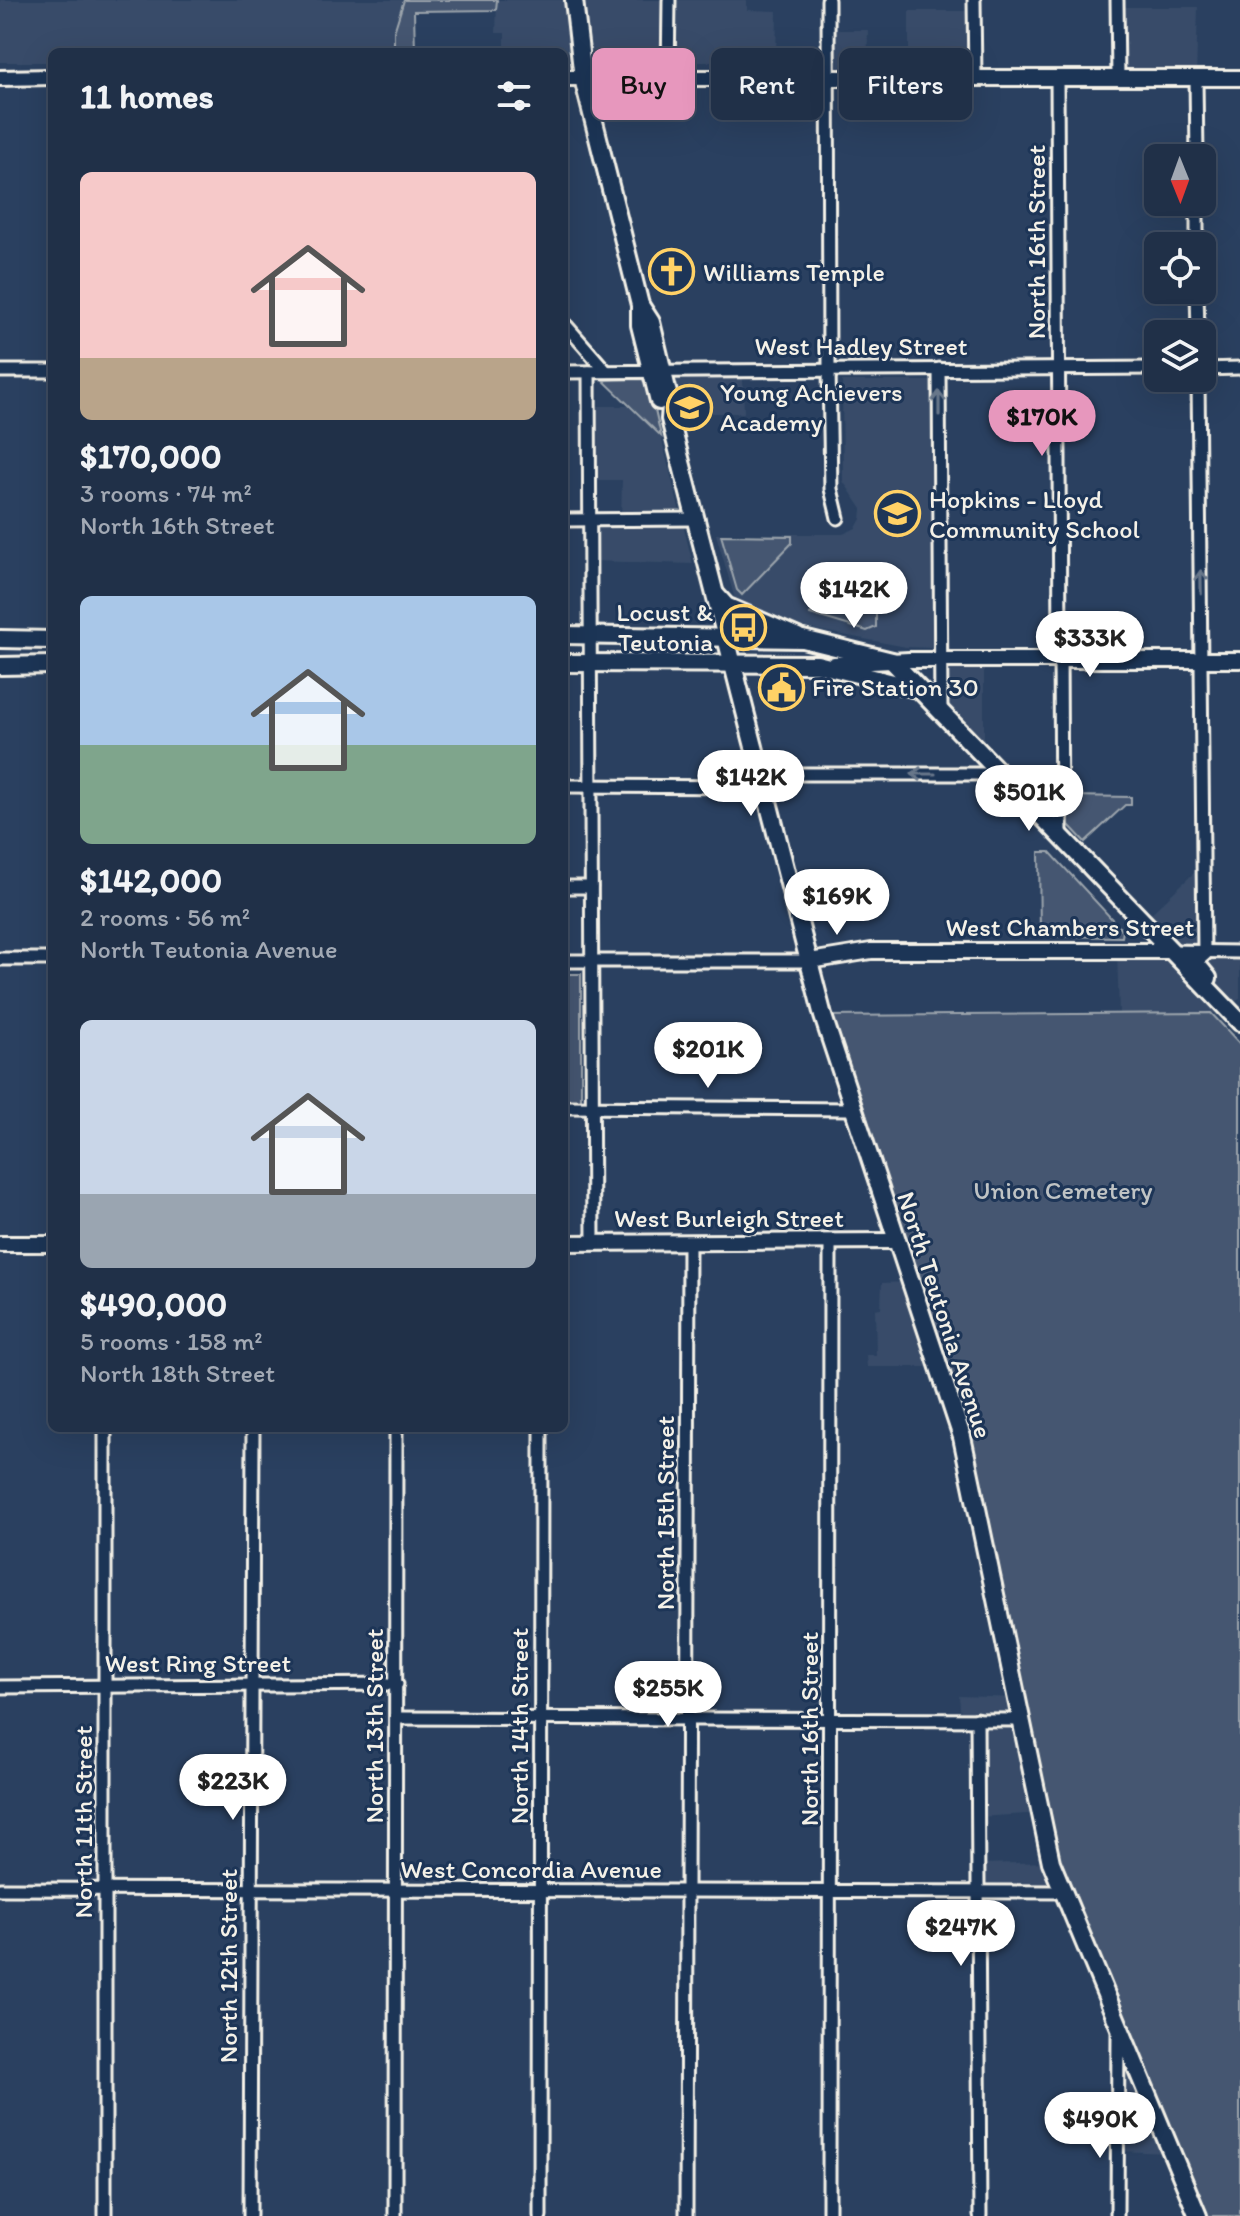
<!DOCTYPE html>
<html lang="en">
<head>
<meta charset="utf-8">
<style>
	body { margin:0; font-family:Itim,sans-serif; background:#28384f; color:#f1f3f6; height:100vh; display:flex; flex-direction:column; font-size:30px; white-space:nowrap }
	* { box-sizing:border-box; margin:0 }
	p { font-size:26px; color:#a2a9b4 }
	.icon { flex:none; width:44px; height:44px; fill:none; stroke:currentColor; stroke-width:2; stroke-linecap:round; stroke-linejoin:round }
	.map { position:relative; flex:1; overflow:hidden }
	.side { position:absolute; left:48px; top:48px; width:520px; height:1384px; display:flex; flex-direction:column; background:#203048; border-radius:12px; box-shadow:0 8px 32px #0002,0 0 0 2px #3d4b60 }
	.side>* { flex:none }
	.banner { position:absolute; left:592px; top:48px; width:528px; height:72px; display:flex; gap:16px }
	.needle { width:52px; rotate:179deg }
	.controls { position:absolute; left:1144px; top:144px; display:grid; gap:16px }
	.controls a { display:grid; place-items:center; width:72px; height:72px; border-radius:12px; background:#203048; box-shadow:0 8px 32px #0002,0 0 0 2px #3d4b60; font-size:40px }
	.price { position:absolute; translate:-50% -68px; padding:0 18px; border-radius:28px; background:#fff; color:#222; font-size:26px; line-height:52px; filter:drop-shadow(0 2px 4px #0008) }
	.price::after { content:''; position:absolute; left:50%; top:48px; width:24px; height:18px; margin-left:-12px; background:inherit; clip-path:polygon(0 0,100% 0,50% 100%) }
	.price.selected { background:#e797bd; color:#111 }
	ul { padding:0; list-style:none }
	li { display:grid; align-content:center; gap:16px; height:424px; padding:0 32px }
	li span { display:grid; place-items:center; height:248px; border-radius:12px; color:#555 }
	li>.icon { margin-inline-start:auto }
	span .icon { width:144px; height:144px; fill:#fffc; stroke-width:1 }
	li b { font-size:34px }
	h2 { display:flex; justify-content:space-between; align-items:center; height:96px; padding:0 32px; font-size:34px }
	.tag { padding:0 28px; border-radius:12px; background:#203048; box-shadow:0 8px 32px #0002,0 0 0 2px #3d4b60; font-size:28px; line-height:72px }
	.tag.selected { background:#e797bd; color:#111 }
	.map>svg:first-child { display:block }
	.built { fill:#374c69 }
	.green { fill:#445771; stroke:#9ca4ac; stroke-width:2 }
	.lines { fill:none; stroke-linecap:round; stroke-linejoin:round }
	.minor-casing { stroke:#f4f1e8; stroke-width:17 }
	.tertiary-casing { stroke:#f4f1e8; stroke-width:20 }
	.secondary-casing { stroke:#f4f1e8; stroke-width:22 }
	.minor { stroke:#1d3557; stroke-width:11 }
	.tertiary { stroke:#1d3557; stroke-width:14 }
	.secondary { stroke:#1d3557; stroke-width:16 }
	.oneway { stroke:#68778a }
	.labels { text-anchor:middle; stroke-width:6; stroke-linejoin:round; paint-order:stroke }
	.street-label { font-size:26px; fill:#f4f1e8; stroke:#1d3557 }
	.poi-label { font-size:26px; fill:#f4f1e8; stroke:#1d3557; text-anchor:start }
	.park-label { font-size:26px; fill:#bfc3c4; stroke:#1d3557 }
</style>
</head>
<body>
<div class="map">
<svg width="1240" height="2216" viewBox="0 0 1240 2216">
	<rect width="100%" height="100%" fill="#2a4060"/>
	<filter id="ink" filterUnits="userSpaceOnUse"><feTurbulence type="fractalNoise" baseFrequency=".0125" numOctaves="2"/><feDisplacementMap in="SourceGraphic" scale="16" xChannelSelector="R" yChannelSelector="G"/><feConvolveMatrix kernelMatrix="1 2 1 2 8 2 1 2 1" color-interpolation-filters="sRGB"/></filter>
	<g filter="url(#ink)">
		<g class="built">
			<polygon points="0,0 404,0 404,10 394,32 394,52 52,52 52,62 0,62"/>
			<polygon points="497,0 747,0 747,10 777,11 776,62 564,62 564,52 505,52 505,33 496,33"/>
			<polygon points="1117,7 1198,7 1196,78 1118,78"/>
			<polygon points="909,11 974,11 975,77 909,78"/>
			<polygon points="828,30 868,30 867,78 829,78"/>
			<polygon points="674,378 743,379 744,413 679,413 671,383"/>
			<polygon points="842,381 932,381 936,648 906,647 796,626 742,604 734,596 716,534 843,534 856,528 861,519 862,509 843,481"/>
			<polygon points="590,406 628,406 661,436 693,564 590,561 590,520 621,520 622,480 589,480"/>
			<polygon points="940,660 984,660 984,756 941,711"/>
			<polygon points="1196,871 1205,880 1204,951 1240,952 1240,998 1228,1010 1230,1013 1119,1014 1117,951 1168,951 1142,922"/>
			<polygon points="910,1282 940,1367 867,1367 866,1355 876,1355 875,1309 881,1308 882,1283"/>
			<polygon points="959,1696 1017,1698 1041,1813 978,1817 977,1720 961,1719"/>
			<polygon points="1051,1862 1061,1892 978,1894 978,1864"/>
			<polygon points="1118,2031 1170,2153 1118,2151"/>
		</g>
		<g class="green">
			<polygon points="404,0 497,0 496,10 414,11 415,52 394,52 394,32"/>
			<polygon points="641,379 648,380 650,388 661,436 603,380"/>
			<polygon points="721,535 792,536 792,543 742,595 737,590"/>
			<polygon points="835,587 876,588 876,627 867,631 810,614"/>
			<polygon points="1069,796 1131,797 1131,805 1125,805 1085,842 1069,825"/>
			<polygon points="1039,852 1050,852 1123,931 1122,937 1040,936"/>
			<rect x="564" y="974" width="17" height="127"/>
			<polygon points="1211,1013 1240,1044 1240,2216 1198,2216 1061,1892 976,1498 823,1016"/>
		</g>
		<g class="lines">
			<defs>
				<g id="minor">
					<polyline points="828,0 829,369 831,489 838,518"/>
					<polyline points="974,0 975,77"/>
					<polyline points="1117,0 1118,78"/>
					<polyline points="1057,78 1061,837"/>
					<polyline points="1196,78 1197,158"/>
					<polyline points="668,79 669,0"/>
					<polyline points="1197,202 1197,246"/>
					<polyline points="1197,290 1198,334"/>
					<polyline points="564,323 606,371"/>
					<polyline points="939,369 941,711"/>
					<polyline points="1202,369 1240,368"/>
					<polyline points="0,371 52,371"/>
					<polyline points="564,372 1158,368"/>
					<polyline points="589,372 593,1243"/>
					<polyline points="1198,378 1204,952"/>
					<polyline points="564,520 695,519"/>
					<polyline points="760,774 1001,774"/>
					<polyline points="564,786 763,787"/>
					<polyline points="564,887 591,887"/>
					<polyline points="1169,951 1240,952"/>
					<polyline points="0,959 52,959"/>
					<polyline points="564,961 810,961"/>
					<polyline points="564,1107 851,1109"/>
					<polyline points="0,1687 397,1684"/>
					<polyline points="397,1718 1023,1720"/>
					<polyline points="977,1719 980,2216"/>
					<polyline points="0,1889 1061,1892"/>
					<polyline points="105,2216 105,1428"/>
					<polyline points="250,2216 253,1428"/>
					<polyline points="395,2216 396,1428"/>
					<polyline points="540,2216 541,1428"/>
					<polyline points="686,2216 689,1243"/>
					<polyline points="829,2216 830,1243"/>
					<polyline points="1117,2216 1118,2033"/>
				</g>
				<g id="tertiary">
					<polyline points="0,78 52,77"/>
					<polyline points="564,78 1240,78"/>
					<polyline points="834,664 909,660 1240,660"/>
					<polyline points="810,961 871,951 1168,951"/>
					<polyline points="564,1243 895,1241"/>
					<polyline points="0,1244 52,1244"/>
				</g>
				<g id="secondary">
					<polyline points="574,0 583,78 640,305 640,325 659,401"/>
					<polyline points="640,305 651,322 671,406 670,419 823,1016 962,1437 1051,1862 1198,2216"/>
					<polyline points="716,595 726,606 798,637"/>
					<polyline points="564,635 803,639 892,661 1240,1022"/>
					<polyline points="0,639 52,640"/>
					<polyline points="564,663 817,664 917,689"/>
					<polyline points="0,666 52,665"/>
					<polyline points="1204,952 1194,961 1208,978"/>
				</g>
			</defs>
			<use href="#minor" class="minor-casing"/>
			<use href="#tertiary" class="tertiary-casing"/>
			<use href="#secondary" class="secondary-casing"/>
			<use href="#minor" class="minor"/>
			<use href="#tertiary" class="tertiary"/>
			<use href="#secondary" class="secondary"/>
		</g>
		<defs><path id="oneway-shaft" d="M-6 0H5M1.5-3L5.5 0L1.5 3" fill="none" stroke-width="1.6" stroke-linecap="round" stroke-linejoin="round" transform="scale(2)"/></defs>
		<g class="oneway">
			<use href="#oneway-shaft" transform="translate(939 403) rotate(-90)"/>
			<use href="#oneway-shaft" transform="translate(1201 582) rotate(-91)"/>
			<use href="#oneway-shaft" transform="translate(923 774) rotate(180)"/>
		</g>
	</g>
	<defs>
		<symbol id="church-ring" viewBox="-11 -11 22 22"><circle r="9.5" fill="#1d3557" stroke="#ffd166" stroke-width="1.5"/><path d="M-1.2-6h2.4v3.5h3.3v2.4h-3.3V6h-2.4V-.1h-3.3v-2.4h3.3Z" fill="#ffd166"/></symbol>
		<symbol id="school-ring" viewBox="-11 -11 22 22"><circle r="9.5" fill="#1d3557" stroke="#ffd166" stroke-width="1.5"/><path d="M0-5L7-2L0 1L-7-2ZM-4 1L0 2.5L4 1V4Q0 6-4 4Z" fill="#ffd166"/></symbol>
		<symbol id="bus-ring" viewBox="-11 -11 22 22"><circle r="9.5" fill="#1d3557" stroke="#ffd166" stroke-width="1.5"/><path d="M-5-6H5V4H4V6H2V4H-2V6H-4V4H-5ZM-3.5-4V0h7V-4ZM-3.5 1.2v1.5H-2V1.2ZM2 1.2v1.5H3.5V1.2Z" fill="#ffd166"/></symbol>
		<symbol id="civic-ring" viewBox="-11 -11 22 22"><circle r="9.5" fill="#1d3557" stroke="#ffd166" stroke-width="1.5"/><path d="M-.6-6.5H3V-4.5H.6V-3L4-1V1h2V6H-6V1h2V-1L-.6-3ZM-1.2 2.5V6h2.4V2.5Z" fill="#ffd166"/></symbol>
	</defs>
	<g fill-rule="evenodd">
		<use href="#church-ring" x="646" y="246" width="51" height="51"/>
		<use href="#school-ring" x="664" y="382" width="51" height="51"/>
		<use href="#school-ring" x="872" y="488" width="51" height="51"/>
		<use href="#bus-ring" x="718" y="602" width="51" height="51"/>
		<use href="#civic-ring" x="756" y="662" width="51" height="51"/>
	</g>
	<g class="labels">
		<g class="street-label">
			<text transform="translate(1036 242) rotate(-90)" y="9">North 16th Street</text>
			<text x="861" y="355">West Hadley Street</text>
			<text x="1070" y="936">West Chambers Street</text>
			<text x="729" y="1227">West Burleigh Street</text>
			<text transform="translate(945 1315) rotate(72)" y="9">North Teutonia Avenue</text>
			<text transform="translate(665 1513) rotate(-90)" y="9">North 15th Street</text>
			<text x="198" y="1672">West Ring Street</text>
			<text transform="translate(374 1726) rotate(-90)" y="9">North 13th Street</text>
			<text transform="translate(519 1726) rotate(-90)" y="9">North 14th Street</text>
			<text transform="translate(809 1729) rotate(-90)" y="9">North 16th Street</text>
			<text transform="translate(83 1822) rotate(-90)" y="9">North 11th Street</text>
			<text x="531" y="1878">West Concordia Avenue</text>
			<text transform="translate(228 1966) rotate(-90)" y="9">North 12th Street</text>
		</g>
		<g class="poi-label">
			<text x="703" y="281">Williams Temple</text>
			<text x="720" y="401">Young Achievers<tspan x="720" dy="30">Academy</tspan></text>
			<text x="929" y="508">Hopkins - Lloyd<tspan x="929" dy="30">Community School</tspan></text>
			<text x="713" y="621" text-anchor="end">Locust &amp;<tspan x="713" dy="30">Teutonia</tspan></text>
			<text x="812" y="696">Fire Station 30</text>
		</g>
		<g class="park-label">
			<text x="1063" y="1199">Union Cemetery</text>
		</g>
	</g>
</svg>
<div class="controls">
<a><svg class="needle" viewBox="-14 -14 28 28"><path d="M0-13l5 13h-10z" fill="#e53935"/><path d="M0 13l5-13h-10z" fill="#a2a9b4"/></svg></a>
<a><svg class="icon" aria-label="locate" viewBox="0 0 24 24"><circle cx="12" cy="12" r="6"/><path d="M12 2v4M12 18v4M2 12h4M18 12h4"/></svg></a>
<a><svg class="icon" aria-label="layers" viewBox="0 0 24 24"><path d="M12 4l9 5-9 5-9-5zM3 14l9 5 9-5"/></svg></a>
</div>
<b class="price selected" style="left:1042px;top:458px">$170K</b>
<b class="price" style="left:854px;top:630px">$142K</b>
<b class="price" style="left:1090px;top:679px">$333K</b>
<b class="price" style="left:751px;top:818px">$142K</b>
<b class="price" style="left:1029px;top:833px">$501K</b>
<b class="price" style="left:837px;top:937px">$169K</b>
<b class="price" style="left:708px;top:1090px">$201K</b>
<b class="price" style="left:668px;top:1729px">$255K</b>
<b class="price" style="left:233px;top:1822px">$223K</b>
<b class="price" style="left:961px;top:1968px">$247K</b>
<b class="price" style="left:1100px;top:2160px">$490K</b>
<div class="banner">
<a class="tag selected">Buy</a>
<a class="tag">Rent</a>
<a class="tag">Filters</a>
</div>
<section class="side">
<h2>11 homes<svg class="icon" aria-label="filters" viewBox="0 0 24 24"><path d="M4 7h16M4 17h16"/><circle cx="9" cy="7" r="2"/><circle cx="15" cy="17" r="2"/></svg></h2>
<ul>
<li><span style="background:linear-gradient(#f6c9c9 75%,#b9a48a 0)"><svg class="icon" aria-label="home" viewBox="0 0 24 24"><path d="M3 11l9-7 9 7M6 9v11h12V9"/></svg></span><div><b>$170,000</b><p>3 rooms · 74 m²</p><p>North 16th Street</p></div></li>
<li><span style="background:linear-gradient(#a9c7e8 60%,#7fa58c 0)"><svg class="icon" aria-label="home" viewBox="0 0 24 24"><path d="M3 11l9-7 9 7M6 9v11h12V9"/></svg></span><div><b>$142,000</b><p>2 rooms · 56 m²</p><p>North Teutonia Avenue</p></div></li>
<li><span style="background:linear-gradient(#c9d6e8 70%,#9aa5b1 0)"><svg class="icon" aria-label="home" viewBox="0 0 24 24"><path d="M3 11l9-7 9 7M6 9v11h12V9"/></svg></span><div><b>$490,000</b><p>5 rooms · 158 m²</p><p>North 18th Street</p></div></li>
</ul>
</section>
</div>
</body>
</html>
